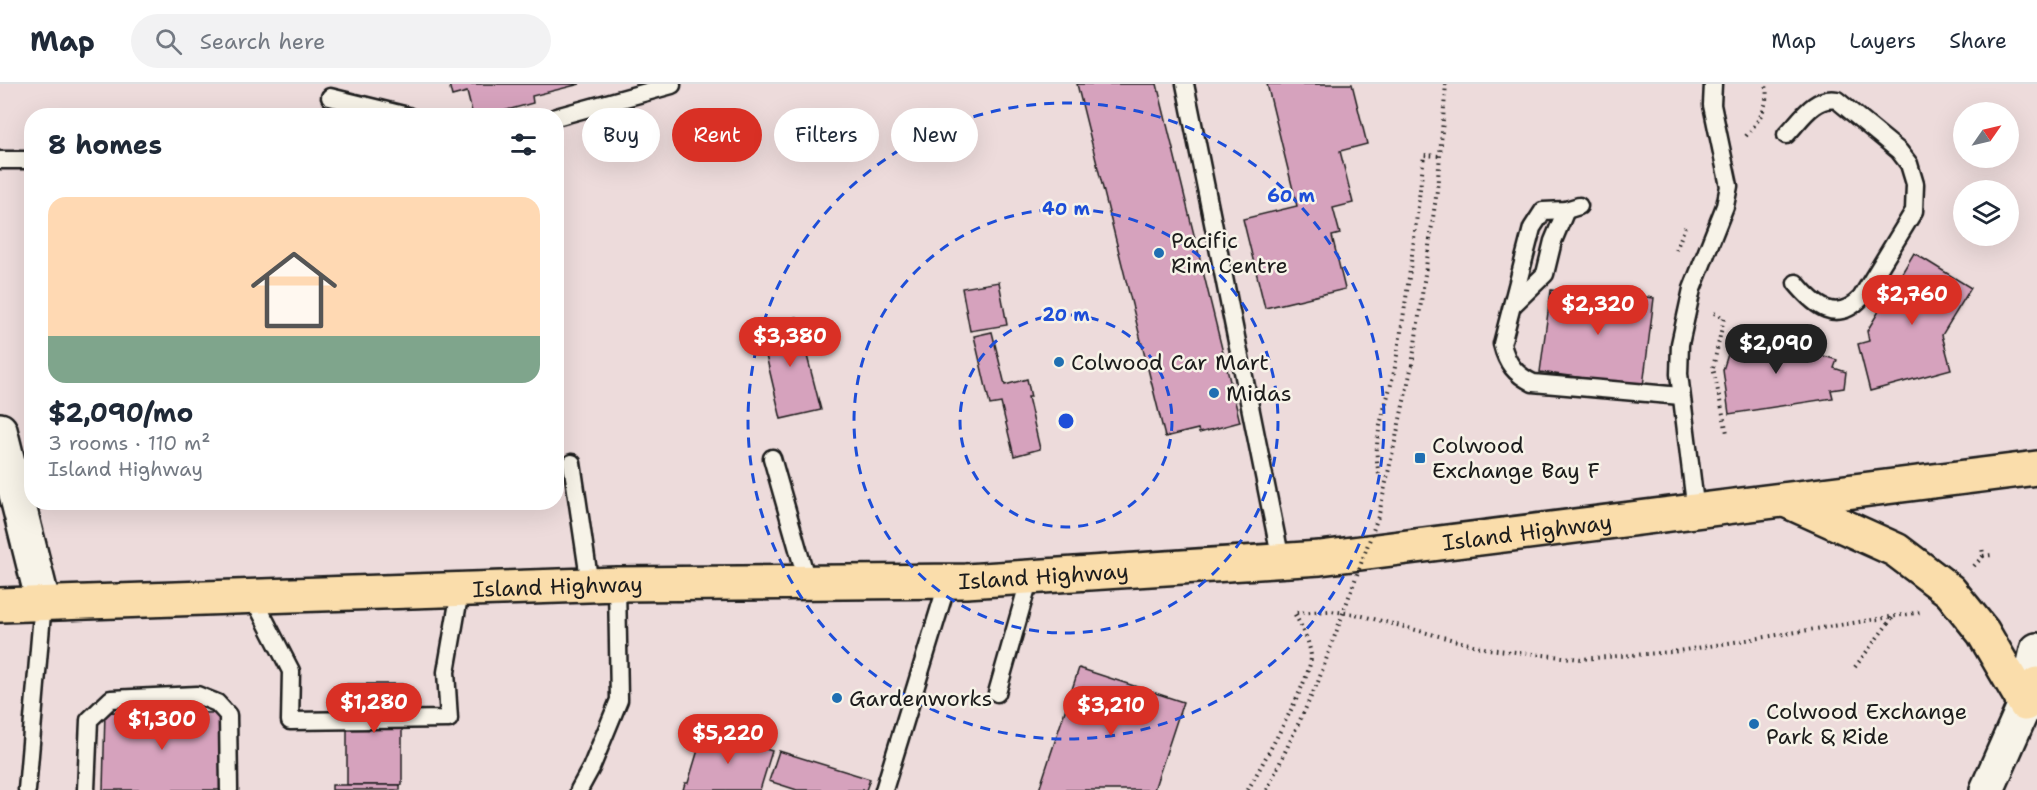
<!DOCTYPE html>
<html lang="en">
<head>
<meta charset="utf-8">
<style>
	body { margin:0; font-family:"Shantell Sans",sans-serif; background:#f2f2f3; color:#1f2937; height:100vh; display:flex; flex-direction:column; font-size:22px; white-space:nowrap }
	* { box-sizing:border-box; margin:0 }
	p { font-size:20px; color:#747a83 }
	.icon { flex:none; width:33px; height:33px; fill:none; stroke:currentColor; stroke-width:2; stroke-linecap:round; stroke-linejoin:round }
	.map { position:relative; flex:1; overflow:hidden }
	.details { position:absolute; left:24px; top:24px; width:540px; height:402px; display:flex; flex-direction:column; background:#fff; border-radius:24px; box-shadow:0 6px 24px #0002 }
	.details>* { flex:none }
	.top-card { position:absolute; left:582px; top:24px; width:570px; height:54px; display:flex; gap:12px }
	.needle { width:39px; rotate:56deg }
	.buttons { position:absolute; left:1953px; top:18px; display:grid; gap:12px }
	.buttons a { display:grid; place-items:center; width:66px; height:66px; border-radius:50%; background:#fff; box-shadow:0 6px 24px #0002; font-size:30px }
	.price { position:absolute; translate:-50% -51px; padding:0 14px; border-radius:21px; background:#d93025; color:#fff; font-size:20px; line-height:39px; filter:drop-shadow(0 2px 3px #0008) }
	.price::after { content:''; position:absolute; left:50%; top:36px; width:18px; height:14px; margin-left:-9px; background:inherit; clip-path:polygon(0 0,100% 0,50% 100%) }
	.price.active { background:#222; color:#fff }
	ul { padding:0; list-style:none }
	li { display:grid; align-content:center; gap:12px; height:318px; padding:0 24px }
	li+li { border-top:2px solid #e0e1e3 }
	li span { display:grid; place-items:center; height:186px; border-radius:18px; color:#555 }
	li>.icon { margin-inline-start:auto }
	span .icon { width:108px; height:108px; fill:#fffc; stroke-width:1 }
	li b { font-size:26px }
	h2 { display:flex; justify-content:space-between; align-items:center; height:72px; padding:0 24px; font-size:26px }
	.tag { padding:0 21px; border-radius:27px; background:#fff; box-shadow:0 6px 24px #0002; font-size:21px; line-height:54px }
	.tag.active { background:#d93025; color:#fff }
	header { display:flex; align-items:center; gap:36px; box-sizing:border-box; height:84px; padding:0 30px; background:#fff; border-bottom:2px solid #e0e1e3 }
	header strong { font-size:28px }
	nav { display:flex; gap:33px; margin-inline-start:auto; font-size:21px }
	.search { width:420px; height:54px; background:#f2f2f3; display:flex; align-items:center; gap:15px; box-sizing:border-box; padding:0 21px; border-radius:33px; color:#747a83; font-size:22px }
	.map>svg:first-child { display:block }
	.building { fill:#d6a2bd; stroke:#1c1c1c; stroke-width:1.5 }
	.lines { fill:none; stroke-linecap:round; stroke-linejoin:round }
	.service-casing { stroke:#1c1c1c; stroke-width:21 }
	.tertiary-casing { stroke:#1c1c1c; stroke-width:38 }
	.primary-casing { stroke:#1c1c1c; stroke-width:38 }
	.path { stroke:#1c1c1c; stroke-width:4; stroke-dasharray:1.5 4.5; stroke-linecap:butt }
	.service { stroke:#f7f3e8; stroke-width:16 }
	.tertiary { stroke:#f7f3e8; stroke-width:33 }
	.primary { stroke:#faddab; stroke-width:33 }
	.path-bridge { stroke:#1c1c1c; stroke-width:4; stroke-dasharray:1.5 4.5; stroke-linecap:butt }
	.ring { fill:none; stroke:#1d4ed8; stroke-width:3; stroke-dasharray:10 8 }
	.poi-dot { fill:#1f6fb2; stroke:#f7f3e8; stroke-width:2 }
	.labels { text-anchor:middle; stroke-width:5; stroke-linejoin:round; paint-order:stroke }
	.poi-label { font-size:22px; fill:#1c1c1c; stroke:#f7f3e8; text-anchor:start }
	.street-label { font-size:22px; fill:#1c1c1c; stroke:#f7f3e8 }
	.centre { fill:#1d4ed8; stroke:#f7f3e8; stroke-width:3 }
	.ring-label { font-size:18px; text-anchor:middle; font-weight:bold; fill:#1d4ed8; stroke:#f7f3e8; stroke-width:5; stroke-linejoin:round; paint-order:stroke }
</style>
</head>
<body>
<header>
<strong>Map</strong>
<div class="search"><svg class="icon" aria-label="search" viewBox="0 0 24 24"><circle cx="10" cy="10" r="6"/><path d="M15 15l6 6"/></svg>Search here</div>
<nav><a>Map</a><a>Layers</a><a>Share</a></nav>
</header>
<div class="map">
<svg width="2037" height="706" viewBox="0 0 2037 706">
	<rect width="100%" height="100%" fill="#eddbdb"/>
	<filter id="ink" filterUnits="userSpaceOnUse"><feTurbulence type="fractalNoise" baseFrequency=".0167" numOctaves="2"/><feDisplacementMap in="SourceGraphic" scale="12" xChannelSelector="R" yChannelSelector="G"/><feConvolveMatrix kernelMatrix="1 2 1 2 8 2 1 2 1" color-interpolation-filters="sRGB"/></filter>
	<g filter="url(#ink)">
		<g class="building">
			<polygon points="449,0 580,0 532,12 533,19 485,32 473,32 467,8 452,12"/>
			<polygon points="1077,0 1157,0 1240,338 1199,349 1198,345 1165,353"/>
			<polygon points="1267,0 1352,0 1367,60 1340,67 1353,119 1333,124 1340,150 1332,152 1345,205 1265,224 1243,135 1297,122"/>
			<polygon points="1914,169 1971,204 1942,251 1951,285 1870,307 1858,260 1869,257 1867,247"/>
			<polygon points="999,198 1007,241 970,247 962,204"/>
			<polygon points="1551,206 1588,211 1589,206 1654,214 1643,302 1540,288"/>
			<polygon points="797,233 821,326 781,335 759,242"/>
			<polygon points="1736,245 1837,276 1834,284 1846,288 1844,304 1831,306 1833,314 1729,330 1723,286"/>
			<polygon points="992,248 1005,301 1027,295 1031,313 1028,313 1040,365 1014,372 1001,319 990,321 974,252"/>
			<polygon points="233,418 269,418 244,425"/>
			<polygon points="328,418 357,418 329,425"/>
			<polygon points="1079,584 1183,618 1154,706 1039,706"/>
			<rect x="347" y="600" width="55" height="101"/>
			<polygon points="105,628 220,629 220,706 103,706"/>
			<polygon points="704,646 772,667 760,706 683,706 685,699 688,699"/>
			<polygon points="779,667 870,695 866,706 797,706 769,697"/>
			<rect x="332" y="701" width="68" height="5"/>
		</g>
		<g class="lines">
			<defs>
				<g id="service">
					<polyline points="1185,0 1281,476"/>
					<polyline points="330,13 408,32"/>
					<polyline points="556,33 672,1"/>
					<path d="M1786,51c15,-15 28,-39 51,-35l62,51 10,13 6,20 -1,27 -53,87c-25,26 -46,8 -65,-15"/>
					<polyline points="0,76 32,76"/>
					<path d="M1579,122l-13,4 -23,1 -11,17 -30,116c5,20 13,30 31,39l148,13"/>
					<polyline points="1514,220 1545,190 1553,157 1566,126"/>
					<polyline points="772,374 807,497"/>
					<polyline points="572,379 590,501"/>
					<polyline points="1696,428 1679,290 1680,260 1692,205 1725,122 1729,102 1712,21 1713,0"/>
					<polyline points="254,515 291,587 290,637 449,635 446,588 460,507"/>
					<polyline points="997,609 1030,493"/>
					<polyline points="27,706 43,518"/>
					<polyline points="86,706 89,636 111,615 197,611 217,619 228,631 229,706"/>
					<polyline points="579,706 591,684 619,616 617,500"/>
					<polyline points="884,706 948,497"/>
				</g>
				<g id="tertiary">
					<polyline points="0,346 43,518"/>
					<polyline points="1987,706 2025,620 2037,566"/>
				</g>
				<g id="primary">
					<polyline points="1785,416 1896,466 1950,507 1983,548 2025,620 2037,600"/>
					<path id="s1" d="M0,521l617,-21 349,-3 354,-23 717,-90"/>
				</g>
			</defs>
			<use href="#service" class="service-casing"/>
			<use href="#tertiary" class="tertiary-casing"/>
			<use href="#primary" class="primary-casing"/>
			<g class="path">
				<path d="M1746,52c14,-17 23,-29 20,-52"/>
				<polyline points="1676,166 1685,143"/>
				<polyline points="1714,229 1724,234 1713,284 1727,349"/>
				<polyline points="1412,281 1437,106 1446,0"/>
				<path d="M1379,390c-9,-39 11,-74 17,-113 12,-68 20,-137 28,-206l16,1"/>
				<polyline points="1983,472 1992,471"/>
				<polyline points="1974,482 1983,472 1982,462"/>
				<polyline points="1855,583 1893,533"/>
				<path d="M1248,706c13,-25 64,-111 63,-134 -2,-17 -9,-29 -17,-43l36,-2 25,3 133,35 93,10 91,-7 249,-40"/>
				<polyline points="1267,706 1318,598"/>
			</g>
			<use href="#service" class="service"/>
			<use href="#tertiary" class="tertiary"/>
			<use href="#primary" class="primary"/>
			<polyline class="path-bridge" points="1318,598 1379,430 1412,281"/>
		</g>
	</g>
	<g class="ring">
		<circle cx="1066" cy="337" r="106"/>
		<circle cx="1066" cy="337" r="212"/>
		<circle cx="1066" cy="337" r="318"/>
	</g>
	<g class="poi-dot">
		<circle cx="1159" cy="169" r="6"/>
		<circle cx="1059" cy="278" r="6"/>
		<circle cx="1214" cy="309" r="6"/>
		<rect x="1414" y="368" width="12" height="12" rx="3"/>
		<circle cx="837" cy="614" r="6"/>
		<circle cx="1754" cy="640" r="6"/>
	</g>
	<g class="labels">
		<g class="poi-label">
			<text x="1171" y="164">Pacific<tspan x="1171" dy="25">Rim Centre</tspan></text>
			<text x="1071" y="286">Colwood Car Mart</text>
			<text x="1226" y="317">Midas</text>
			<text x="1432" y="369">Colwood<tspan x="1432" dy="25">Exchange Bay F</tspan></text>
			<text x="849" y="622">Gardenworks</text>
			<text x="1766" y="635">Colwood Exchange<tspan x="1766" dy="25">Park &amp; Ride</tspan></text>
		</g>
		<g class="street-label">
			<text dy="8" stroke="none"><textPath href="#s1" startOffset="1530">Island Highway</textPath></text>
			<text dy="8" stroke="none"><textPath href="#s1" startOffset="1044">Island Highway</textPath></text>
			<text dy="8" stroke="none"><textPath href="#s1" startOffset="558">Island Highway</textPath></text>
		</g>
	</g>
	<circle cx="1066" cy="337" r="9" class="centre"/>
	<g class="ring-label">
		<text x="1291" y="118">60 m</text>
		<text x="1066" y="131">40 m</text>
		<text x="1066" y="237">20 m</text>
	</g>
</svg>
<div class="buttons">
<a><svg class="needle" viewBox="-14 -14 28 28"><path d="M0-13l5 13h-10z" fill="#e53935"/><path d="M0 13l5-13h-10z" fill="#747a83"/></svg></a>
<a><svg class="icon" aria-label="layers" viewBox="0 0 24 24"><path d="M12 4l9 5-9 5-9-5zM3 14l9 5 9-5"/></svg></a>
</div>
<b class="price" style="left:1912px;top:242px">$2,760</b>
<b class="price" style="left:1598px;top:252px">$2,320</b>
<b class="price" style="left:790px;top:284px">$3,380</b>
<b class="price active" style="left:1776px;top:291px">$2,090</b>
<b class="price" style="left:374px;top:650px">$1,280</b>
<b class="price" style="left:1111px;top:653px">$3,210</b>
<b class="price" style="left:162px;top:667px">$1,300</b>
<b class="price" style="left:728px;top:681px">$5,220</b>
<div class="top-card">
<a class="tag">Buy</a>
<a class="tag active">Rent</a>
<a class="tag">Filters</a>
<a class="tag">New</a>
</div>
<section class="details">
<h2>8 homes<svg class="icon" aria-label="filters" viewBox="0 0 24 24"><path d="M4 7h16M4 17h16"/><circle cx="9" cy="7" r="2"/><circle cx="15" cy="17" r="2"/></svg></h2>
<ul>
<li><span style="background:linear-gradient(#ffd9b3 75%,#7fa58c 0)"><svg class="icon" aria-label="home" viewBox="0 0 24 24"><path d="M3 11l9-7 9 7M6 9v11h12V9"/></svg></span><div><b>$2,090/mo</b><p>3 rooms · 110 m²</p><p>Island Highway</p></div></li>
</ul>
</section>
</div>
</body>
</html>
